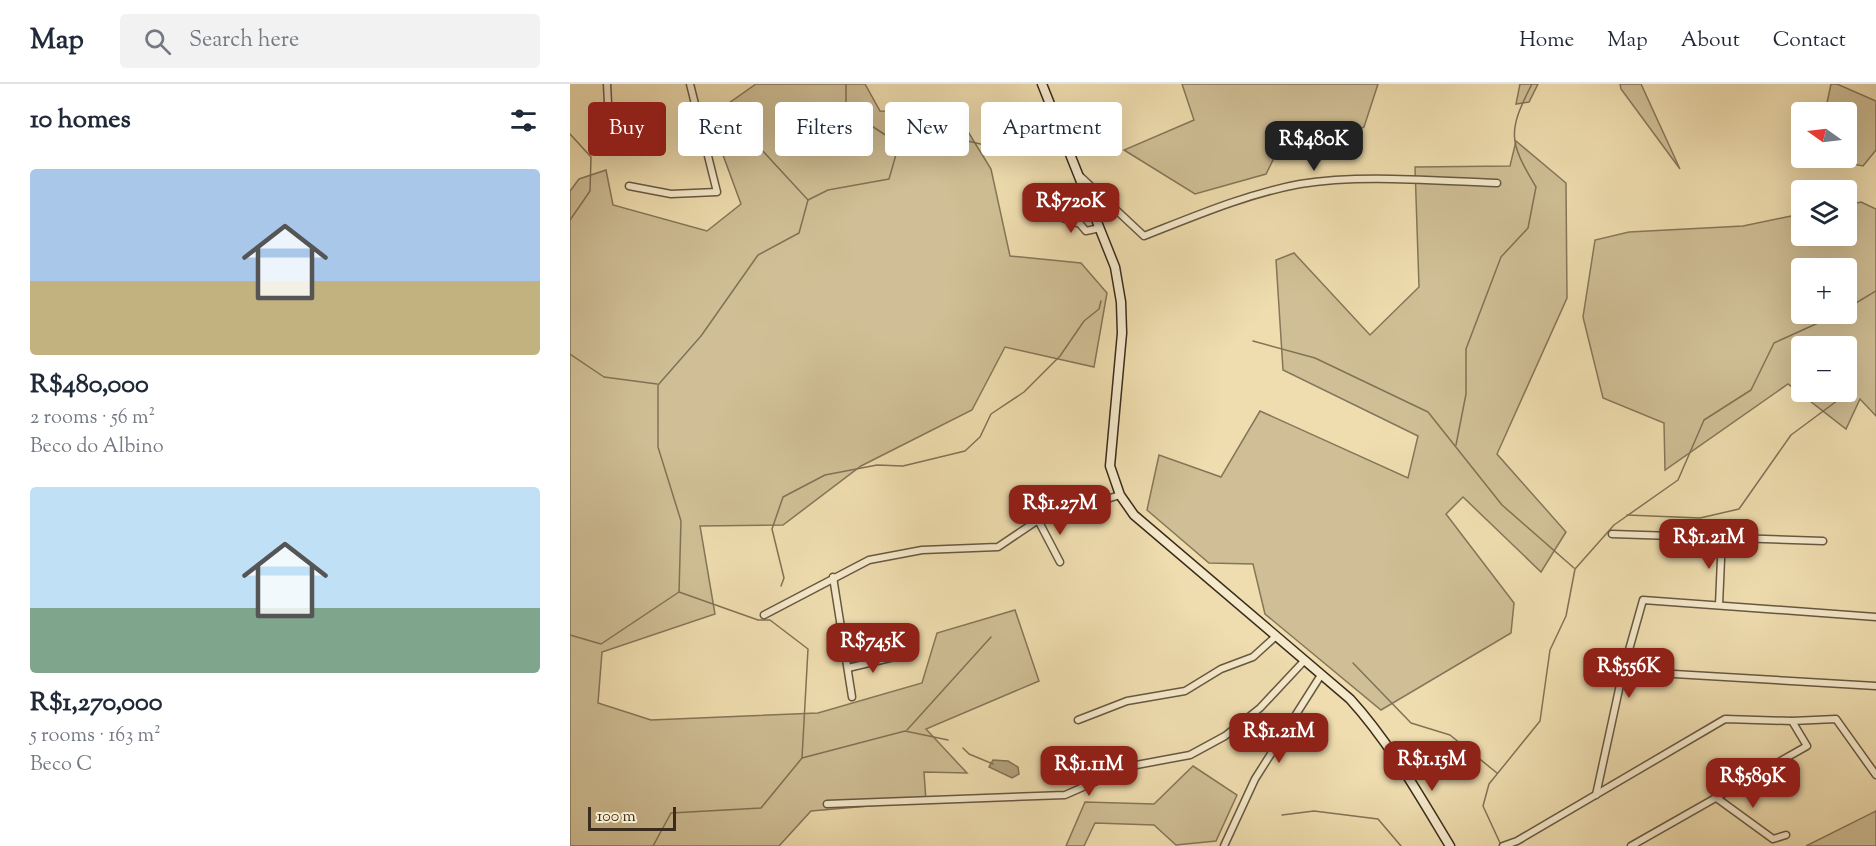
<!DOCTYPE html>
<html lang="en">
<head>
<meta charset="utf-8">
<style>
	body { margin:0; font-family:"Sorts Mill Goudy",serif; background:#f2f2f3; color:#1f2937; height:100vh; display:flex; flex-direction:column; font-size:22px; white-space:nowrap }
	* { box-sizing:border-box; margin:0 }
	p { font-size:20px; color:#747a83 }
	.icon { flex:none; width:33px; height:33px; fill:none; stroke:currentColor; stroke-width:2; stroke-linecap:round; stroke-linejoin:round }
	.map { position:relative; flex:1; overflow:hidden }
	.sheet { display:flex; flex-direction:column; background:#fff; width:570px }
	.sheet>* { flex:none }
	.banner { position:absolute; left:18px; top:18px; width:570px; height:54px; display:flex; gap:12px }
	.needle { width:39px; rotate:284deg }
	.tools { position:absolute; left:1221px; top:18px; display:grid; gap:12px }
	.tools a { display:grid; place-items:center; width:66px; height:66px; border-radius:6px; background:#fff; box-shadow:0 6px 24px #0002; font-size:30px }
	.scale { position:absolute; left:18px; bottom:15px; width:88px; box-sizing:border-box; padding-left:6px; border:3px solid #3a2c1c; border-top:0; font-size:16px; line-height:21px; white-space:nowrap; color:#3a2c1c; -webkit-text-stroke:4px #f5e9cb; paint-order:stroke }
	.price { position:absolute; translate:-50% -51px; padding:0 14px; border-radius:12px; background:#8f2418; color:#fff; font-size:20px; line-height:39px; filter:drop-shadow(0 2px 3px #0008) }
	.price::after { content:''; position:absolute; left:50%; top:36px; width:18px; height:14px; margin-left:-9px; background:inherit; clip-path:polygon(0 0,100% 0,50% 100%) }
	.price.active { background:#222; color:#fff }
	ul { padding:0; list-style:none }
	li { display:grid; align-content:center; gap:12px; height:318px; padding:0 30px }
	li span { display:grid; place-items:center; height:186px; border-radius:6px; color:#555 }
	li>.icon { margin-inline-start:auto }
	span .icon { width:108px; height:108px; fill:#fffc; stroke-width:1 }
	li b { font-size:26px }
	h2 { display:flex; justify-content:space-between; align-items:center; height:72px; padding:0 30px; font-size:26px }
	.tag { padding:0 21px; border-radius:6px; background:#fff; box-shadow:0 6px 24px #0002; font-size:21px; line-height:54px }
	.tag.active { background:#8f2418; color:#fff }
	header { display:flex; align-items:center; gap:36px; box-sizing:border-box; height:84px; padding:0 30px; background:#fff; border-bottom:2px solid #e0e1e3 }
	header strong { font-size:28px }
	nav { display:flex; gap:33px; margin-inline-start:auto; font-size:21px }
	.search { width:420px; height:54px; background:#f2f2f3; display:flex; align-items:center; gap:15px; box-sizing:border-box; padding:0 21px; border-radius:6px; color:#747a83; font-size:22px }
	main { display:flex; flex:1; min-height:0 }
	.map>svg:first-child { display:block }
	.green { fill:#d0bf96; stroke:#857659; stroke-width:1.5; fill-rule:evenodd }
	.water { fill:#b1a17d; stroke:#817256; stroke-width:1.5 }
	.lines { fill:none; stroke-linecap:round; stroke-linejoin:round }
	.stream { stroke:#817256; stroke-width:1.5 }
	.street-casing { stroke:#675841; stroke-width:9 }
	.secondary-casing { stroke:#3a2c1c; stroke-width:11 }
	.street { stroke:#f5e9cb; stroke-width:6 }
	.secondary { stroke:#f5e9cb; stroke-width:8 }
</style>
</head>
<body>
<header>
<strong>Map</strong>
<div class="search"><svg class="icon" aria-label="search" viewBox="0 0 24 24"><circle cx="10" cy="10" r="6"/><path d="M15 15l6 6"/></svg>Search here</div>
<nav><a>Home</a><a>Map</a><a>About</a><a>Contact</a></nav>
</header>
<main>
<section class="sheet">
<h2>10 homes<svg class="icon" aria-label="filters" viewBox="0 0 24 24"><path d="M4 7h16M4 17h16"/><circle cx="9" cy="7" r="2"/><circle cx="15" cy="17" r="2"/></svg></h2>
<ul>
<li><span style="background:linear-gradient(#a9c7e8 60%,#c2b280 0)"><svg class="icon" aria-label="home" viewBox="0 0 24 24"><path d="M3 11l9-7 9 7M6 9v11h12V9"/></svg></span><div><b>R$480,000</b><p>2 rooms · 56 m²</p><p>Beco do Albino</p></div></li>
<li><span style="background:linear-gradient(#bfe0f5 65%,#7fa58c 0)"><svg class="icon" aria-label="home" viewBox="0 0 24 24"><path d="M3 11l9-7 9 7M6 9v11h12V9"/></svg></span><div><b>R$1,270,000</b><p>5 rooms · 163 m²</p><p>Beco C</p></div></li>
</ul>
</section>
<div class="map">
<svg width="1306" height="762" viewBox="0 0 1306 762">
	<rect width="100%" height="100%" fill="#efddaf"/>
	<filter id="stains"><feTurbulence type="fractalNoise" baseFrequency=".00333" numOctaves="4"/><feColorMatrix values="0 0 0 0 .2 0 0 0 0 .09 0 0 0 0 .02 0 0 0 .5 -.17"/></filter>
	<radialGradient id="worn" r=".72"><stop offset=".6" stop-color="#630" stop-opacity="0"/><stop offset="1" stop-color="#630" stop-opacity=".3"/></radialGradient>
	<g class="green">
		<polygon points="186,0 295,0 310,27 386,28 421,85 440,172 511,179 537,209 524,283 435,263 402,326 291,382 213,441 130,442 145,530 32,568 28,619 81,636 248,629 352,599 367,549 445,526 469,597 356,645 397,689 354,688 356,717 241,727 209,762 0,762 0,107 9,95 36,86 43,121 137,147 171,120 139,33"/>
		<polygon points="612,0 808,0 794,43 755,65 711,60 696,90 625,110 554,66 624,36"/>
		<polygon points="950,0 968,0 959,18 946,20"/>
		<polygon points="1050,0 1071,0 1110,85 1051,5"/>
		<polygon points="1261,0 1267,0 1306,17 1306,66 1293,82 1252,74 1276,74 1276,28 1255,28"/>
		<polygon points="946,57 996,99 997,214 927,370 996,448 971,488 893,413 876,430 944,519 941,549 811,626 695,530 683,480 639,479 577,426 589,371 651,393 690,327 838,394 848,352 713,286 706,176 724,169 800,251 849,203 845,83 940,82"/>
		<path d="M1291,118l15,7v207l-16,-17 -14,30 -58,-45 -123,86 -1,-47 -61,-25 -20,-81 12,-77 34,-8 114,-6 58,-12 1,22h44l1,-31zM1276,184v46h-44v-46zM1276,262v46h-44v-46z"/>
		<polygon points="623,682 667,711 646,757 606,761 584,741 525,739 514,762 496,762 515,718 584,720"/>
		<polygon points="1306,727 1306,762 1236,762"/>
	</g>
	<polygon class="water" points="423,676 438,677 448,683 449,690 442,694 419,683"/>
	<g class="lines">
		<g class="stream">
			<polyline points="276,0 276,25 329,60"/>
			<polyline points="165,37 238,116"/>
			<polyline points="0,50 21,73 20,107 0,136"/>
			<polyline points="1276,225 1306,207"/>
			<polyline points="683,257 745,274 858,328 932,421 1004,484"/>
			<polyline points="0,270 34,293 87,300"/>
			<path d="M886,361l10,-51v-45l35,-92 27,-29 8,-41c-27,-45 -29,-55 -4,-103"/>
			<polyline points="1057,431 1130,434 1169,425 1221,351 1279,308"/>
			<polyline points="211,502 214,494 202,445 213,413 255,391 307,381 333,382 395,367 410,353 421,330 454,308 490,272 514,237 529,225 531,217"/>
			<polyline points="109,508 111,437 88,363 88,301 131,252 188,171 229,149 238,116 258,106 319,95 329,60 360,48 444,68"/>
			<polyline points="0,551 31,560 109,508 188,536 200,536 238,565 232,674 191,724 101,729 83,762"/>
			<polyline points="783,579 841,639 880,651 927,689"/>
			<polyline points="337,646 421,553"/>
			<polyline points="393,664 399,670 423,680"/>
			<polyline points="232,674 335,647 378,656"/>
			<polyline points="712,731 744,727 808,735 831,762"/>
			<polyline points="931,761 913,722 919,700 970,637 980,566 996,532 1005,485 1044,441 1108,396 1134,336 1181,306 1204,259 1268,230"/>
		</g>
		<defs>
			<g id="street">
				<polyline points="37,0 39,39"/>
				<path d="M511,93l63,59c51,-20 102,-42 156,-52 61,-10 135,-3 197,-1"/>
				<polyline points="59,102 101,110 147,108 120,0"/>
				<polyline points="472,127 510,140 516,147 530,144"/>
				<polyline points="468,436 490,478"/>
				<polyline points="1042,450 1253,457"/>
				<polyline points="263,493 282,613"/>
				<polyline points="1149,521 1152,452"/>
				<polyline points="194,531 299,476 352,466 428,463 468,436 550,411"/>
				<polyline points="278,584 324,573"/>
				<polyline points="1053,587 1306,602"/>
				<polyline points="508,636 557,617 615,607 651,585 683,573 705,553"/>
				<polyline points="1026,711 1053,587 1073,516 1306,533"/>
				<polyline points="1148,715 1203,755 1216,751"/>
				<polyline points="257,720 495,711 561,682 620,671 655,652 690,624 734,577"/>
				<polyline points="654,762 685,695 751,591"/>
				<polyline points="933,762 947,757 1155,635 1222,637 1266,635 1306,691"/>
				<polyline points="1061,762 1237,662 1222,637"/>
			</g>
			<path id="secondary" d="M472,0l73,183 6,35 1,31 -12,133 10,29 14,20 216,184c40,44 69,96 100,147"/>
		</defs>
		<use href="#street" class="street-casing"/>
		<use href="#secondary" class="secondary-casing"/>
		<use href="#street" class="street"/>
		<use href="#secondary" class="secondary"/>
	</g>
	<rect width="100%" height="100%" filter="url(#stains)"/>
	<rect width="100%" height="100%" fill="url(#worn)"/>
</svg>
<div class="tools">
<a><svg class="needle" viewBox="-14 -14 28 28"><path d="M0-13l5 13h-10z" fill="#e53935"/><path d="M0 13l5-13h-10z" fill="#747a83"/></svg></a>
<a><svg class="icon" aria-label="layers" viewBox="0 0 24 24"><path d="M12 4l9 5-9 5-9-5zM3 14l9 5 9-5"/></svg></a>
<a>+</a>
<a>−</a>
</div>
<div class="scale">100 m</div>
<b class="price active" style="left:744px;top:88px">R$480K</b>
<b class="price" style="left:501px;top:150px">R$720K</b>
<b class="price" style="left:490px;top:452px">R$1.27M</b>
<b class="price" style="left:1139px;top:486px">R$1.21M</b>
<b class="price" style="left:303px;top:590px">R$745K</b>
<b class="price" style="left:1059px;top:615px">R$556K</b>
<b class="price" style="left:709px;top:680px">R$1.21M</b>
<b class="price" style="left:862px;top:708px">R$1.15M</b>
<b class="price" style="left:519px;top:713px">R$1.11M</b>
<b class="price" style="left:1183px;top:725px">R$589K</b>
<div class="banner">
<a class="tag active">Buy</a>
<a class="tag">Rent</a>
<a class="tag">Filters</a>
<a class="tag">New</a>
<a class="tag">Apartment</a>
</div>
</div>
</main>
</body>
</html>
